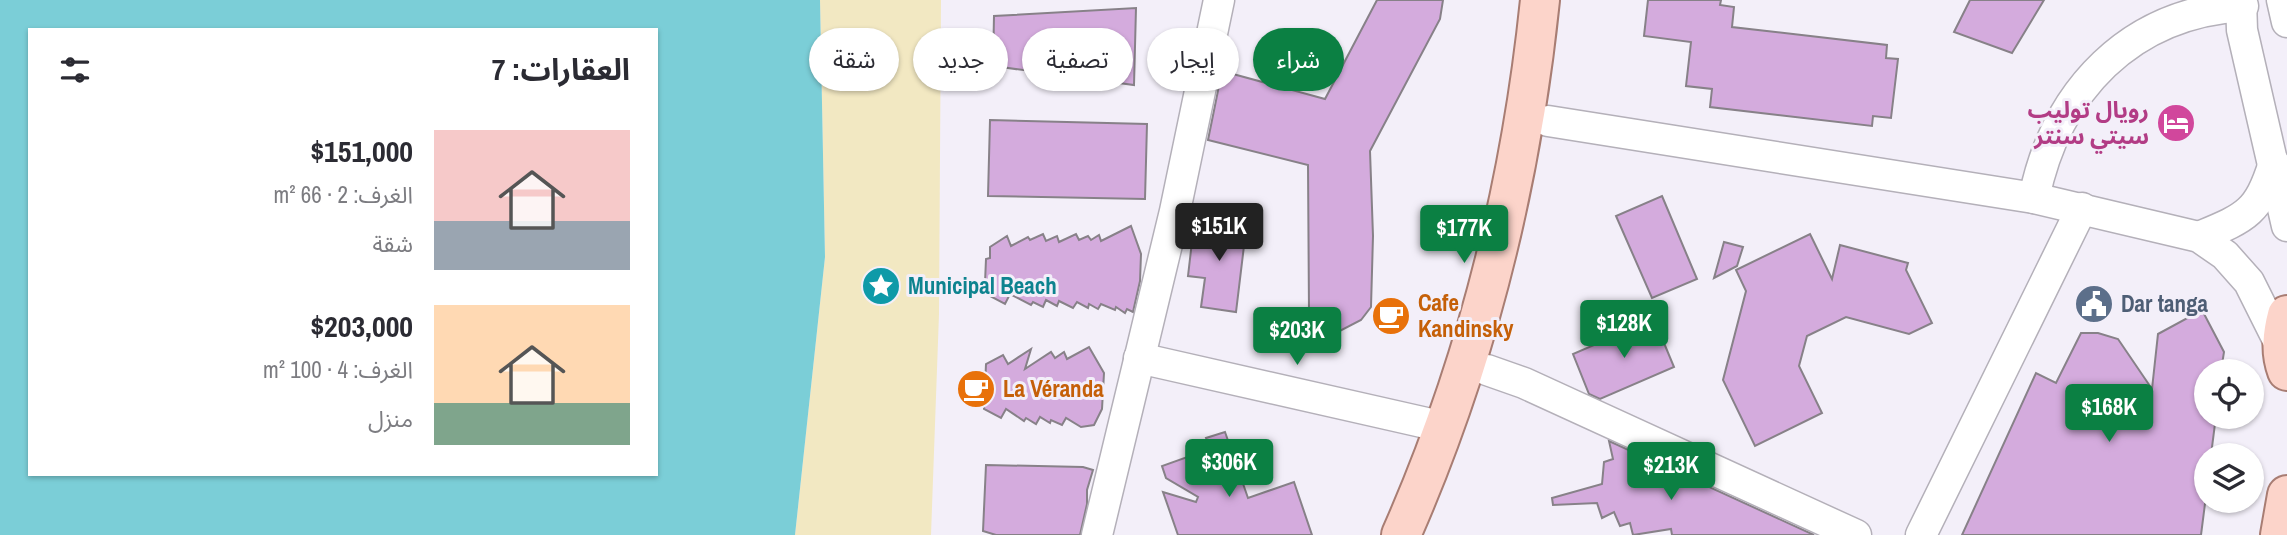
<!DOCTYPE html>
<html lang="ar">
<head>
<meta charset="utf-8">
<style>
	body { margin:0; font-family:"Archivo Narrow","Noto Sans Arabic",sans-serif; background:#f7f7f7; color:#2b2b33; direction:rtl; height:100vh; display:flex; flex-direction:column; font-size:26px; white-space:nowrap }
	* { box-sizing:border-box; margin:0 }
	p { font-size:23px; color:#7c7c81 }
	.icon { flex:none; width:38px; height:38px; fill:none; stroke:currentColor; stroke-width:2; stroke-linecap:round; stroke-linejoin:round }
	.map { position:relative; flex:1; overflow:hidden; direction:ltr }
	.details { position:absolute; left:28px; top:28px; width:630px; height:448px; display:flex; flex-direction:column; background:#fff; border-radius:0px; box-shadow:0 2px 5px #0004; direction:rtl }
	.details>* { flex:none }
	.hud { position:absolute; left:679px; top:28px; width:665px; height:63px; direction:rtl; display:flex; gap:14px }
	.controls { position:absolute; left:2194px; top:359px; display:grid; gap:14px }
	.controls a { display:grid; place-items:center; width:70px; height:70px; border-radius:50%; background:#fff; box-shadow:0 2px 5px #0004; font-size:35px }
	.price { position:absolute; translate:-50% -60px; padding:0 16px; border-radius:7px; background:#0b8043; color:#fff; font-size:23px; line-height:46px; filter:drop-shadow(0 2px 4px #0008) }
	.price::after { content:''; position:absolute; left:50%; top:42px; width:21px; height:16px; margin-left:-10px; background:inherit; clip-path:polygon(0 0,100% 0,50% 100%) }
	.price.on { background:#222; color:#fff }
	ul { padding:0; list-style:none }
	li { display:flex; align-items:center; gap:21px; height:175px; padding:0 28px }
	li span { display:grid; place-items:center; flex:none; width:196px; height:140px; border-radius:0px; color:#555 }
	li>.icon { margin-inline-start:auto }
	span .icon { width:84px; height:84px; fill:#fffc; stroke-width:1 }
	li b { font-size:30px }
	h2 { display:flex; justify-content:space-between; align-items:center; height:84px; padding:0 28px; font-size:30px }
	.chip { padding:0 24px; border-radius:32px; background:#fff; box-shadow:0 2px 5px #0004; font-size:24px; line-height:63px }
	.chip.on { background:#0b8043; color:#fff }
	.map>svg:first-child { display:block }
	.sand { fill:#f2e8c2 }
	.water { fill:#7bced7; fill-rule:evenodd }
	.building { fill:#d4abdd; stroke:#878188; stroke-width:2 }
	.lines { fill:none; stroke-linecap:round; stroke-linejoin:round }
	.minor-casing { stroke:#b4b0b9; stroke-width:33 }
	.major-casing { stroke:#a87d73; stroke-width:42 }
	.minor { stroke:#fff; stroke-width:30 }
	.major { stroke:#fcd4ca; stroke-width:38 }
	.labels { text-anchor:middle; stroke-width:6; stroke-linejoin:round; paint-order:stroke }
	.hotel-label { font-size:23px; font-weight:bold; fill:#b23c85; stroke:#f3eff9; text-anchor:end }
	.culture-label { font-size:23px; font-weight:bold; fill:#0d838f; stroke:#f3eff9; text-anchor:start }
	.food-label { font-size:23px; font-weight:bold; fill:#c56008; stroke:#f3eff9; text-anchor:start }
	.service-label { font-size:23px; font-weight:bold; fill:#4e5e75; stroke:#f3eff9; text-anchor:start }
</style>
</head>
<body>
<div class="map">
<svg width="2287" height="535" viewBox="0 0 2287 535">
	<rect width="100%" height="100%" fill="#f3eff9"/>
	<polygon class="sand" points="820,0 941,0 939,314 931,535 795,535 825,257"/>
	<path class="water" d="M0,0h820l5,257 -30,278h-795zM30,30h626v444h-626z"/>
	<g class="building">
		<polygon points="1377,0 1443,0 1440,19 1370,151 1373,236 1371,307 1361,320 1334,334 1335,326 1324,323 1316,313 1309,312 1308,165 1208,140 1222,71 1325,99"/>
		<polygon points="1648,0 1721,0 1720,5 1734,7 1732,27 1887,45 1886,58 1898,59 1891,118 1873,116 1872,126 1710,107 1712,89 1686,86 1691,42 1644,36"/>
		<polygon points="1970,0 2044,0 2012,53 1954,32"/>
		<polygon points="1136,8 1134,85 993,66 994,16"/>
		<polygon points="990,120 1147,124 1145,199 988,196"/>
		<polygon points="1662,196 1697,279 1652,298 1616,216"/>
		<polygon points="1220,218 1247,221 1236,312 1201,307 1205,278 1188,276 1193,233 1202,234 1203,228 1219,230"/>
		<polygon points="1131,226 1141,254 1140,281 1133,312 1127,309 1125,313 1116,307 1115,310 1101,304 1098,309 1089,304 1088,308 1077,302 1073,308 1059,301 1057,306 1046,300 1043,307 1033,302 1031,305 1010,294 1005,304 988,295 989,284 985,283 986,259 990,258 990,247 1007,236 1011,246 1028,237 1030,240 1043,234 1046,241 1057,236 1059,242 1076,234 1079,240 1088,236 1091,240 1099,235 1101,241"/>
		<polygon points="1810,234 1832,279 1840,245 1908,263 1906,270 1932,323 1909,334 1846,317 1807,336 1799,366 1822,413 1755,446 1723,380 1746,291 1736,270"/>
		<polygon points="1724,242 1743,247 1737,266 1714,278"/>
		<polygon points="2202,310 2224,352 2221,371 2207,371 2207,416 2216,416 2211,455 2207,455 2207,488 2201,535 1962,535 2036,373 2056,383 2081,333 2098,333 2118,339 2152,389 2158,334"/>
		<polygon points="1654,319 1674,367 1600,399 1589,394 1573,354"/>
		<polygon points="1089,347 1104,373 1102,409 1094,425 1081,427 1066,418 1062,425 1051,420 1050,423 1040,417 1036,424 1026,418 1024,421 1006,409 1001,418 984,409 986,364 1003,355 1008,364 1031,349 1025,369 1051,352 1055,358 1064,352 1067,359"/>
		<polygon points="1225,432 1248,498 1294,482 1312,535 1178,535 1163,492 1196,502 1198,497 1166,478 1162,466 1210,449 1206,438"/>
		<polygon points="1609,441 1814,535 1672,535 1671,529 1633,535 1630,523 1620,526 1614,512 1602,518 1597,503 1553,505 1552,498 1602,484 1604,462 1613,459"/>
		<polygon points="986,465 1083,467 1093,470 1087,490 1087,504 1080,535 996,535 983,531"/>
	</g>
	<g class="lines">
		<defs>
			<g id="minor">
				<polyline points="2241,0 2242,30 2287,226"/>
				<polyline points="2282,0 2287,22"/>
				<polyline points="1548,121 2034,198 2199,237 2225,255 2249,282 2282,348"/>
				<path d="M2034,198c22,-108 96,-185 209,-192"/>
				<path d="M2199,237c48,-20 59,-24 75,-74"/>
				<polyline points="1139,358 1444,427"/>
				<polyline points="1487,370 1524,383 1856,535"/>
				<polyline points="1097,535 1175,211 1219,0"/>
				<polyline points="1921,535 2082,208"/>
			</g>
			<g id="major">
				<path d="M2287,315c-5,19 -7,37 0,56"/>
				<path d="M1401,535c75,-170 120,-350 139,-535"/>
				<polyline points="2280,535 2287,495"/>
			</g>
		</defs>
		<use href="#minor" class="minor-casing"/>
		<use href="#major" class="major-casing"/>
		<use href="#minor" class="minor"/>
		<use href="#major" class="major"/>
	</g>
	<defs>
		<symbol id="hotel-disc" viewBox="-11 -11 22 22"><circle r="9.5" fill="#d1479c" stroke="#f3eff9"/><path d="M-6-4.5h1.5V1H6V5H4.5V3h-9V5H-6ZM-4 0a1.8 1.8 0 1 1 3.6 0ZM.5 0V-2.5h3Q6-2.5 6 0Z" fill="#fff"/></symbol>
		<symbol id="sight-disc" viewBox="-11 -11 22 22"><circle r="9.5" fill="#0f9aa8" stroke="#f3eff9"/><path d="M0-6L1.8-2.2L6-1.7L2.9 1.2L3.7 5.4L0 3.3L-3.7 5.4L-2.9 1.2L-6-1.7L-1.8-2.2Z" fill="#fff"/></symbol>
		<symbol id="civic-disc" viewBox="-11 -11 22 22"><circle r="9.5" fill="#5c6f8a" stroke="#f3eff9"/><path d="M-.6-6.5H3V-4.5H.6V-3L4-1V1h2V6H-6V1h2V-1L-.6-3ZM-1.2 2.5V6h2.4V2.5Z" fill="#fff"/></symbol>
		<symbol id="cafe-disc" viewBox="-11 -11 22 22"><circle r="9.5" fill="#e8710a" stroke="#f3eff9"/><path d="M-5.5-4.5H6V0H3Q3 3.5 0 3.5H-2.5Q-5.5 3.5-5.5 0ZM3-3.2v2h1.7v-2ZM-6 4.5H4V6H-6Z" fill="#fff"/></symbol>
	</defs>
	<g fill-rule="evenodd">
		<use href="#hotel-disc" x="2154" y="101" width="44" height="44"/>
		<use href="#sight-disc" x="859" y="264" width="44" height="44"/>
		<use href="#civic-disc" x="2072" y="282" width="44" height="44"/>
		<use href="#cafe-disc" x="1369" y="294" width="44" height="44"/>
		<use href="#cafe-disc" x="954" y="367" width="44" height="44"/>
	</g>
	<g class="labels">
		<g class="hotel-label">
			<text x="2149" y="118">رويال توليب<tspan x="2149" dy="26">سيتي سنتر</tspan></text>
		</g>
		<g class="culture-label">
			<text x="908" y="294">Municipal Beach</text>
		</g>
		<g class="food-label">
			<text x="1418" y="311">Cafe<tspan x="1418" dy="26">Kandinsky</tspan></text>
			<text x="1003" y="397">La Véranda</text>
		</g>
		<g class="service-label">
			<text x="2121" y="312">Dar tanga</text>
		</g>
	</g>
</svg>
<div class="controls">
<a><svg class="icon" aria-label="locate" viewBox="0 0 24 24"><circle cx="12" cy="12" r="6"/><path d="M12 2v4M12 18v4M2 12h4M18 12h4"/></svg></a>
<a><svg class="icon" aria-label="layers" viewBox="0 0 24 24"><path d="M12 4l9 5-9 5-9-5zM3 14l9 5 9-5"/></svg></a>
</div>
<b class="price on" style="left:1219px;top:263px">$151K</b>
<b class="price" style="left:1464px;top:265px">$177K</b>
<b class="price" style="left:1624px;top:360px">$128K</b>
<b class="price" style="left:1297px;top:367px">$203K</b>
<b class="price" style="left:2109px;top:444px">$168K</b>
<b class="price" style="left:1229px;top:499px">$306K</b>
<b class="price" style="left:1671px;top:502px">$213K</b>
<div class="hud">
<a class="chip on">شراء</a>
<a class="chip">إيجار</a>
<a class="chip">تصفية</a>
<a class="chip">جديد</a>
<a class="chip">شقة</a>
</div>
<section class="details">
<h2>العقارات: 7<svg class="icon" aria-label="filters" viewBox="0 0 24 24"><path d="M4 7h16M4 17h16"/><circle cx="9" cy="7" r="2"/><circle cx="15" cy="17" r="2"/></svg></h2>
<ul>
<li><span style="background:linear-gradient(#f6c9c9 65%,#9aa5b1 0)"><svg class="icon" aria-label="home" viewBox="0 0 24 24"><path d="M3 11l9-7 9 7M6 9v11h12V9"/></svg></span><div><b>$151,000</b><p>الغرف: 2 · 66 m²</p><p>شقة</p></div></li>
<li><span style="background:linear-gradient(#ffd9b3 70%,#7fa58c 0)"><svg class="icon" aria-label="home" viewBox="0 0 24 24"><path d="M3 11l9-7 9 7M6 9v11h12V9"/></svg></span><div><b>$203,000</b><p>الغرف: 4 · 100 m²</p><p>منزل</p></div></li>
</ul>
</section>
</div>
</body>
</html>
